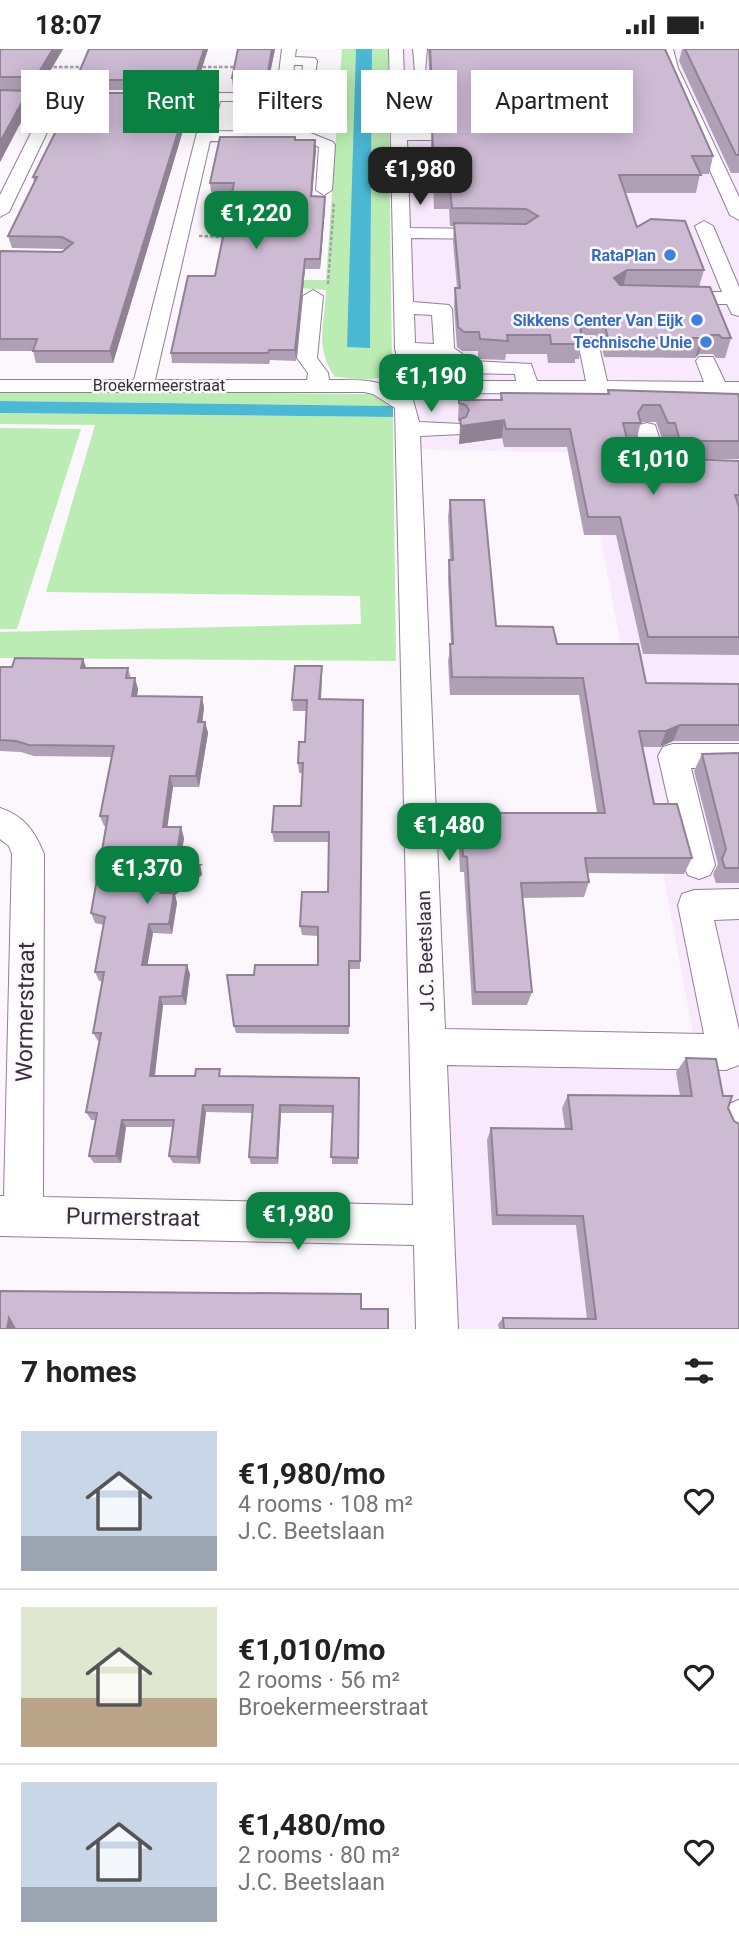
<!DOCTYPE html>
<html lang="en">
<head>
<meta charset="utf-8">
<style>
	body { margin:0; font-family:Roboto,sans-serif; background:#f6f6f6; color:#222; height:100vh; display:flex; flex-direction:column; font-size:26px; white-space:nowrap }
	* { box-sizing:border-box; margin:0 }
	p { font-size:23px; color:#767676 }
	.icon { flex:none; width:38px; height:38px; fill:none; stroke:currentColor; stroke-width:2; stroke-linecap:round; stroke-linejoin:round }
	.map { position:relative; height:1280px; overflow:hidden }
	.drawer { display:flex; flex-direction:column; background:#fff; flex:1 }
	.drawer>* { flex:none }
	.banner { position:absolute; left:21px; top:21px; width:698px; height:63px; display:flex; gap:14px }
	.price { position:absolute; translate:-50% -60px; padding:0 16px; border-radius:14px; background:#0b8043; color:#fff; font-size:23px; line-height:46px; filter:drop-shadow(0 2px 4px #0008) }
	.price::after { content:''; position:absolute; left:50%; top:42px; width:21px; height:16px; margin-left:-10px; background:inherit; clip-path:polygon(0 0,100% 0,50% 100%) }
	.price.current { background:#222; color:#fff }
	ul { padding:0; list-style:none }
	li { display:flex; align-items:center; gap:21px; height:175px; padding:0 21px }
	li+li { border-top:2px solid #e0e0e0 }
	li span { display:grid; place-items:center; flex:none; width:196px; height:140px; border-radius:0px; color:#555 }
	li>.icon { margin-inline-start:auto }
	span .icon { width:84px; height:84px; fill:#fffc; stroke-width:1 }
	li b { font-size:30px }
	h2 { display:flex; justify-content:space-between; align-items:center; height:84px; padding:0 21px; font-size:30px }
	.chip { padding:0 24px; border-radius:0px; background:#fff; box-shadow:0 4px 18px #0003; font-size:24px; line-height:63px }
	.chip.current { background:#0b8043; color:#fff }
	.status { display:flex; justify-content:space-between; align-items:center; height:49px; padding:0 35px; background:#fff; direction:ltr }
	.status svg { height:19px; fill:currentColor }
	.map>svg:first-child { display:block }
	.built { fill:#f8e9fd }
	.green { fill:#bbecb3 }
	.water { fill:#4bb8d4 }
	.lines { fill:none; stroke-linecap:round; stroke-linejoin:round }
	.minor-casing { stroke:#917f96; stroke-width:2 }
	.path { stroke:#a6a1a8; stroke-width:2.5; stroke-dasharray:3.5 2; stroke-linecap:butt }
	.minor { fill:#fff; fill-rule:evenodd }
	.wall { fill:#b0a0b5 }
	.shaded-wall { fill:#908294 }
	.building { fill:#cdbad3; stroke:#908294; stroke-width:2 }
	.shop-dot { fill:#3f7fe0; stroke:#fbf7fc; stroke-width:2.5 }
	.labels { text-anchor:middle; stroke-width:5; stroke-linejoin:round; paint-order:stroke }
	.far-shop-label { font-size:16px; font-weight:bold; fill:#366cbe; stroke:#fbf7fc; text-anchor:end }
	.far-street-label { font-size:16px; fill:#37303a; stroke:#fbf7fc }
	.street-label { font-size:19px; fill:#37303a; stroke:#fbf7fc }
	.near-street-label { font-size:23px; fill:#37303a; stroke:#fbf7fc }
</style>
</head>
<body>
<div class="status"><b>18:07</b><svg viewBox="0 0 49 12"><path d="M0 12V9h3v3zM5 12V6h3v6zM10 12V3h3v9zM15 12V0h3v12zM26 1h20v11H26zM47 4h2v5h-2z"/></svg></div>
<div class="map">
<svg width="739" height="1280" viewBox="0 0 739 1280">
	<rect width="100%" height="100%" fill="#fbf7fc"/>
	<polygon class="built" points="399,0 739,0 739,1280 423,1280 415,1003 694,990 585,404 408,400"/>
	<g class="green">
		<path d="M342,0h14l-1,81 15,217 2,-298h16l4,317c-6,20 -39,12 -57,11 -21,-30 -10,-52 -9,-87l-29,-2 6,-8h23z"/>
		<polygon points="0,342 367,345 377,347 393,357 0,352"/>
		<polygon points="0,364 393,368 396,612 0,609 0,583 361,575 360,547 46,543 95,376 0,375"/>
		<polygon points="0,379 81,380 17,580 0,580"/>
	</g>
	<g class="water">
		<polygon points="356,0 372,0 370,299 347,298"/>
		<polygon points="0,352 393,357 393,368 0,364"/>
	</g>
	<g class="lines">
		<defs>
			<g id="minor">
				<path d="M282,0h14l-1,8 20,1 2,3 -3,21 -22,1 -3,12 -23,6h-46l-7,30 95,1 25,10 2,3 -3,45 -8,5 -8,-5 3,-43 -13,-5 -96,-1 -55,239h152l1,-7 -11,-15 6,-62 10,-6 10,6 -6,62 11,15 1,7c41,0 48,-2 84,20l6,22 43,2 3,5 -3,5 -42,2 25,593 259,5 -26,-129 4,-11 12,-4 45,-1v30l-25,1 25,110v35l-13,5 -279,-5 11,264h-42l-2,-84 -414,-9v-40h4l8,-342 -3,-8 -9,-7v-31c24,8 35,23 44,46l-1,343 370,8 -18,-797 -22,-14 -9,-2h-364v-12h134l71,-279h-52l-7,-4 7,-4h112l12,-4zM294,16h9l-1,10h-9z"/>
				<path d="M389,0h14l2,60h36l8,5 -8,5h-35v11h32l8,5 -8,5h-31l3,88 79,1 9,5 -9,5 -78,-1 2,64 36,3 3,4 2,39 18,13 59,3 6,17h49l-8,-39 3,-4h14l3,4 9,39 97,1 -8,-21 3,-4h14l12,25h14v12l-304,-1 -33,-18 -7,-26zM414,265l18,1 2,29 -19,-1zM416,306l23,1 21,15 7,2 48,1 1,7h-77l-20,-13z"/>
				<polygon points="413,0 427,0 425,23 415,23"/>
				<polygon points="659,0 673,0 678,19 739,148 739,171 730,166 664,19"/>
				<polygon points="0,43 113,44 120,48 113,52 62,52 9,163 0,168 0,146 47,52 0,51"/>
				<polygon points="704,172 713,177 739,238 739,267 732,265 727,255 679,255 669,249 679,243 722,243 695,177"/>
				<polygon points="647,374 655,376 667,413 739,413 739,427 649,425 636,381 639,376"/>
				<polygon points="673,695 739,695 739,719 691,719 715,816 710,826 699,830 688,826 683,816 658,707 663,698"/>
				<polygon points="738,1051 739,1051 739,1089 725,1083 719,1070 725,1057"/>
			</g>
		</defs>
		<use href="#minor" class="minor-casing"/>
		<g class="path">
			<polyline points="48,18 85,18"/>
			<polyline points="197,18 241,18"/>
			<polyline points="209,150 235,151"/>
			<polyline points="199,187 229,188"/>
			<polyline points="328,235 334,153"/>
		</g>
		<use href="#minor" class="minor"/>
	</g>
	<g class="wall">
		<polygon points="0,0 63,0 39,41 5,41 28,42 31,54 0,113"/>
		<polygon points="208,0 195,41 84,41 83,38 79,38 77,28"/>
		<polygon points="275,0 267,39 233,39 232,29"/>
		<polygon points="428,0 665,0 713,107 709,125 700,125 696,144 625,144 637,178 704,221 699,238 731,289 725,309 716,309 713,305 699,305 695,309 604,308 601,292 595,286 582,286 582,290 579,310 575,310 575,314 548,314 547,305 506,305 505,311 478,310 478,302 462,302 457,298 454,258 455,239 457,239 453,192 454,177 450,177 449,160 434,160 431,97 432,80 433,78 433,57 431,57"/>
		<polygon points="682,0 739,0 739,124 731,124 679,12"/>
		<polygon points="190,44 191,55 113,314 36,314 33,302 0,302 0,204 62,203 66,200 12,199 8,187 34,133 33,128"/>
		<polygon points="295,91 315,91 316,101 312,147 325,148 325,158 320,220 305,220 296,312 270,311 269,315 172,314 171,304 215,227 232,144 211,143 210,134"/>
		<polygon points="608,341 739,349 739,410 675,410 670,392 663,392 656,373 641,373 636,392 628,392 633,414 685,414 686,410 739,412 739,606 643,605 616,486 584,486 567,398 504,398 502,389 459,395 460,373 458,372 458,369 459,351 500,351 501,344 607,345"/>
		<polygon points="450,451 496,577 557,595 646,634 739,635 739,692 673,692 660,698 642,698 654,755 692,809 684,825 588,824 589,833 584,848 522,849 532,943 527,956 472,956 464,823 460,823 458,779 460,764 597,764 579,646 450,646 448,612 451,595 448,529 449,511 450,511 448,468"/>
		<polygon points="83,610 86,619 128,619 131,629 138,640 137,647 202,648 204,659 202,673 205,673 208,684 199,738 173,738 167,778 184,789 180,816 200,816 202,826 175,846 177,854 172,885 153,884 147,916 190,925 186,956 163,956 154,1027 359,1029 358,1115 332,1115 332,1064 281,1064 278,1115 251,1115 249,1108 252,1064 206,1063 200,1115 173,1114 169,1107 173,1078 126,1078 121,1114 94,1114 89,1107 95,1071 91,1071 86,1063 99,992 98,992 93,984 102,932 99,932 95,923 104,876 95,874 91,864 106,777 104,777 100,767 112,708 34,707 21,703 0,702 0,618 12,618"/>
		<polygon points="322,628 321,650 363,651 360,920 350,920 349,985 236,984 234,977 254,926 318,916 318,887 302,886 300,877 328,843 329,793 274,793 272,783 301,757 302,724 299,724 298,714 305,693 306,662 293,662 292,651"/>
		<polygon points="739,704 739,834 716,834 713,825 718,815 694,722 702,705"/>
		<polygon points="686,1009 723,1047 728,1059 739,1280 499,1280 498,1275 503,1269 587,1270 576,1176 492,1176 487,1091 491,1079 565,1080 562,1059 568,1046 680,1047 676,1023"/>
	</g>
	<g class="shaded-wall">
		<polygon points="53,0 63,0 39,41 36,28"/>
		<polygon points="204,0 208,0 195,41 194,31"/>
		<polygon points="272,0 275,0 267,39 267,29"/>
		<polygon points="28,42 31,54 0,113 0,93"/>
		<polygon points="190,44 191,55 113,314 110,302"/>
		<polygon points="315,91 316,101 311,157 311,147"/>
		<polygon points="325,148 325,158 320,220 320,210"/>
		<polygon points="305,210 305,220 296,312 295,301"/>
		<polygon points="627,221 623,239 614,229"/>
		<polygon points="584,267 581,286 579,272"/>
		<polygon points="704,286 699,305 695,309 701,289"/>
		<polygon points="504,371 502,389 459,395 461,377"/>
		<polygon points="83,610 87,621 81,619"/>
		<polygon points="322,617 322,628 320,661 319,650"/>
		<polygon points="135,629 138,640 135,659 132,647"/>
		<polygon points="202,648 204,659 201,684 198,673"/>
		<polygon points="205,673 208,684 199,738 196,727"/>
		<polygon points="680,676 673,692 660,698 666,682"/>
		<polygon points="170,727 173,738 166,788 163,778"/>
		<polygon points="181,778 184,789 178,826 175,816"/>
		<polygon points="200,816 202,826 175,846 177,854 172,885 161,844"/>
		<polygon points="149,875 153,884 146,925 142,916"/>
		<polygon points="187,916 190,925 186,956 182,947"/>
		<polygon points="160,948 163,956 154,1035 150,1027"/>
		<polygon points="203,1056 206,1063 200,1115 197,1108"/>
		<polygon points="280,1056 281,1064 278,1115 277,1109"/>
		<polygon points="122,1071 126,1078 121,1114 116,1107"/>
		<polygon points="9,1269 15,1280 7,1280"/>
	</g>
	<g class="building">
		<polygon points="0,0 53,0 36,28 0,28"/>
		<polygon points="89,0 204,0 194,31 82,31 83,28 77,28"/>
		<polygon points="238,0 272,0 267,29 232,29"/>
		<polygon points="430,0 665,0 713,107 692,107 701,126 619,126 637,178 651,170 685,172 704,221 627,221 614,229 620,236 710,238 731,289 722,289 719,286 704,286 701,289 608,289 604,273 599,267 584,267 579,272 582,290 577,290 578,295 551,295 550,286 507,286 508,292 480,290 479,283 464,283 458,278 455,239 460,239 454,174 526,175 538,167 526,160 452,159 450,142 435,142 432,80 449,68 440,62 434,61 433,55 443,55 452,47 443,41 432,40"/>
		<polygon points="685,0 739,0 739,106 736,106"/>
		<polygon points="0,41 28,42 0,93"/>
		<polygon points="75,44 190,44 110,302 33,302 37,290 0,290 0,204 1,202 62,203 73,194 62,188 8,187 37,128 33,128"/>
		<polygon points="220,88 295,88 295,91 315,91 311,147 325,148 320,210 305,210 295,301 269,301 268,304 171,304 188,227 215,227 234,134 210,134"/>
		<polygon points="608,341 738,345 739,349 739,392 680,392 675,374 668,374 660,356 643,356 638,364 641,374 623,374 633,414 687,414 686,410 739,412 739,446 735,446 739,458 739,588 648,588 620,468 588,468 570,380 506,380 504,371 461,377 460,370 466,368 469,361 466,356 459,354 459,351 502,351 501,344 609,345"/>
		<polygon points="450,451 484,451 496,577 553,578 557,595 638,595 646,634 739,635 739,676 680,676 666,682 639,682 654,755 677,755 692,809 585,809 589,833 521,834 532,943 475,943 467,808 463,807 460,764 605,764 583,629 452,628 450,595 453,595 449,511 453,511"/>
		<polygon points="15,609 83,610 81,619 128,619 126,629 135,629 132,647 202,648 198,673 205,673 196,727 170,727 163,778 181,778 175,816 200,816 161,844 174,844 169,875 149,875 142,916 187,916 182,947 160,948 150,1027 195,1027 196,1020 220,1020 219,1027 359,1029 358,1109 331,1108 333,1057 280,1056 277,1109 249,1108 253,1056 203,1056 197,1108 169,1107 174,1071 122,1071 116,1107 89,1107 97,1064 86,1063 101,984 93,984 104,923 95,923 105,868 91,864 108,767 100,767 114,697 29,696 16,692 0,691 0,618 12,618"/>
		<polygon points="295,617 322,617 319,650 363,651 360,912 349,912 349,977 234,977 227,926 254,926 255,916 318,916 318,878 300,877 302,843 328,843 329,783 272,783 274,757 301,757 303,714 298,714 299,693 305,693 307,651 292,651"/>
		<polygon points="739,704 739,819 725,819 722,810 726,800 702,705"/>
		<polygon points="686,1009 716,1010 723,1047 732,1047 728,1059 734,1072 739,1075 739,1280 504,1280 503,1269 596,1270 583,1167 497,1166 491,1079 572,1080 568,1046 692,1047"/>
		<polygon points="0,1242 361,1245 361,1260 388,1260 388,1280 15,1280 9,1269 7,1280 0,1280"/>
	</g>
	<g class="shop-dot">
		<circle cx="670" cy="206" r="7"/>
		<circle cx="697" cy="271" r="7"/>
		<circle cx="706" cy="293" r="7"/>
	</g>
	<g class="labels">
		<g class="far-shop-label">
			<text x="656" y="212">RataPlan</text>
			<text x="683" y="277">Sikkens Center Van Eijk</text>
			<text x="692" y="299">Technische Unie</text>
		</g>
		<g class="far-street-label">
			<text x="159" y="342">Broekermeerstraat</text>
		</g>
		<g class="street-label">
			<text transform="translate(425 902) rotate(-92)" y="7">J.C. Beetslaan</text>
		</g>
		<g class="near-street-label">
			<text transform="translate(25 963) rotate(-89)" y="8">Wormerstraat</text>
			<text transform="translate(133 1168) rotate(1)" y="8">Purmerstraat</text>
		</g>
	</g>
</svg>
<b class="price current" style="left:420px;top:158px">€1,980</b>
<b class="price" style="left:256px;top:202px">€1,220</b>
<b class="price" style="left:431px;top:365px">€1,190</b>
<b class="price" style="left:653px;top:448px">€1,010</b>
<b class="price" style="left:449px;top:814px">€1,480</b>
<b class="price" style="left:147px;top:857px">€1,370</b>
<b class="price" style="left:298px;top:1203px">€1,980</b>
<div class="banner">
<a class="chip">Buy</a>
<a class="chip current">Rent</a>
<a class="chip">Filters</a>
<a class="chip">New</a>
<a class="chip">Apartment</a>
</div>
</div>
<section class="drawer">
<h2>7 homes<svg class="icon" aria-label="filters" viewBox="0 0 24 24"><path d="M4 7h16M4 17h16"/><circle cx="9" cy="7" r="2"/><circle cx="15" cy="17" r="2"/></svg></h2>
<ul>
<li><span style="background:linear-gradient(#c9d6e8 75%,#9aa5b1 0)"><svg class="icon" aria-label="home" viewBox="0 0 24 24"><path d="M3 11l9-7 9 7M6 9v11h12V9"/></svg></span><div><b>€1,980/mo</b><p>4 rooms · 108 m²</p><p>J.C. Beetslaan</p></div><svg class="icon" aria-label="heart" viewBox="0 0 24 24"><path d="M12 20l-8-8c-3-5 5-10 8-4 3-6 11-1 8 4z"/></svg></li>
<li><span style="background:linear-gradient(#dfe7d0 65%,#b9a48a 0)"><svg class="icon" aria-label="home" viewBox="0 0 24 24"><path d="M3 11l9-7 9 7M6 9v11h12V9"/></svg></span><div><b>€1,010/mo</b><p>2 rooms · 56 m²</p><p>Broekermeerstraat</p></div><svg class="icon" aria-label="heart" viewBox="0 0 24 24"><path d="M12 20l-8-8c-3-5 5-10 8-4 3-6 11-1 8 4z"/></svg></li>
<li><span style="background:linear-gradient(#c9d6e8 75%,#9aa5b1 0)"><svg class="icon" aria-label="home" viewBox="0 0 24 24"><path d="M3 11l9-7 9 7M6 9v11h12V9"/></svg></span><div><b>€1,480/mo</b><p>2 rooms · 80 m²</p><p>J.C. Beetslaan</p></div><svg class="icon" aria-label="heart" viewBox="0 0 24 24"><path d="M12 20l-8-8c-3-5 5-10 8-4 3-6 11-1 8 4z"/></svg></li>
</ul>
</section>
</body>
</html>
